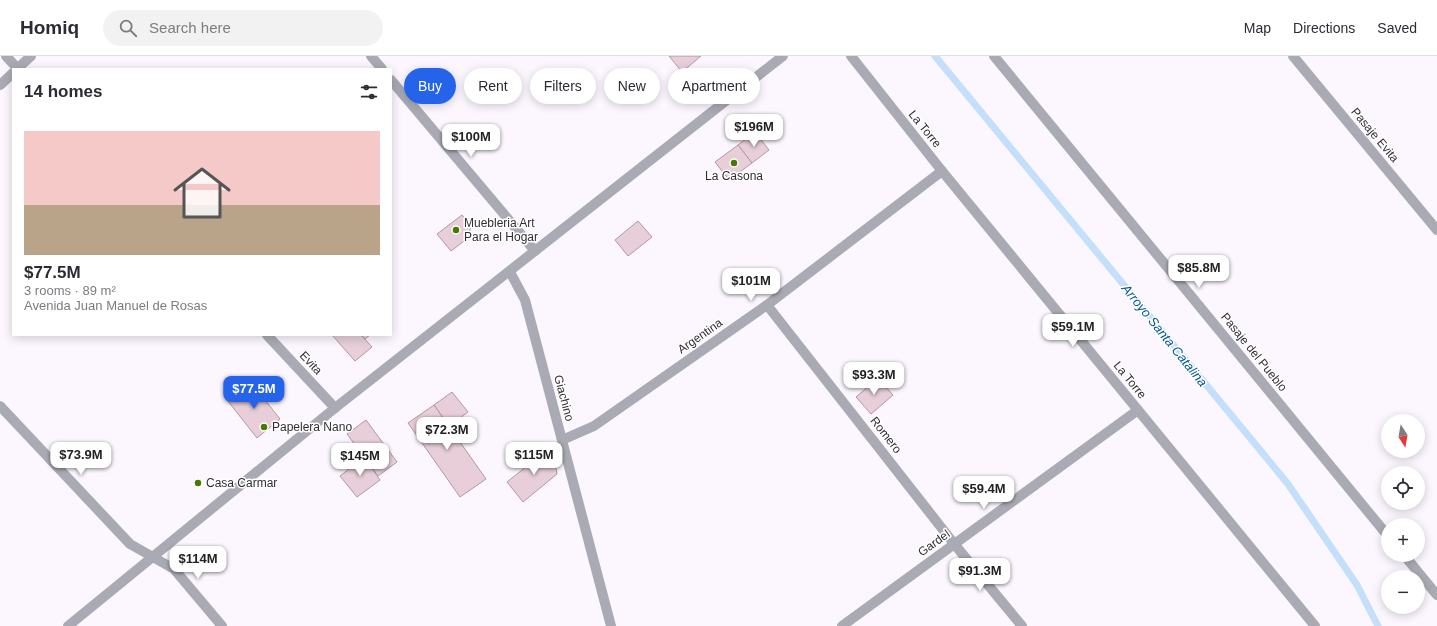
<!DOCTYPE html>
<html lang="en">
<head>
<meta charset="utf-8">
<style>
	body { margin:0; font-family:Helvetica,sans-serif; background:#f2f2f3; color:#2b2b33; height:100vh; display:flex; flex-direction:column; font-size:15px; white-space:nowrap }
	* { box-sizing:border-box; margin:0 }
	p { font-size:13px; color:#7c7c81 }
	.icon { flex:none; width:22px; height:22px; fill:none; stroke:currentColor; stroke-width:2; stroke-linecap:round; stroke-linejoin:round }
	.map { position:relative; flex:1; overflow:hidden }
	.panel { position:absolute; left:12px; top:12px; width:380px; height:268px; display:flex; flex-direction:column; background:#fff; border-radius:0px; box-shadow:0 2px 10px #0003 }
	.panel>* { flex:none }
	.top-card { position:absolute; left:404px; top:12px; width:380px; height:36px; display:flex; gap:8px }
	.needle { width:26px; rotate:169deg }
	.controls { position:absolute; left:1381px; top:358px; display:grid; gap:8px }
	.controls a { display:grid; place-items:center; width:44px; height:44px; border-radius:50%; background:#fff; box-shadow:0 2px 10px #0003; font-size:20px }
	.price { position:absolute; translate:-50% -34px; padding:0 9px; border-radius:8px; background:#fff; color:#222; font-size:13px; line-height:26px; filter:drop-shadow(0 1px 2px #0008) }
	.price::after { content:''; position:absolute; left:50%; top:24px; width:12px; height:9px; margin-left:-6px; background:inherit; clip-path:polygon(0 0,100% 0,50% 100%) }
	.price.current { background:#2563eb; color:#fff }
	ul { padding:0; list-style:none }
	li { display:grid; align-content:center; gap:8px; height:212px; padding:0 12px }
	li+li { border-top:1px solid #e1e1e2 }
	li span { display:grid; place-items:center; height:124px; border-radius:0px; color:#555 }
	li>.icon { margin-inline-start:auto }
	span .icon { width:72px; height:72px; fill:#fffc; stroke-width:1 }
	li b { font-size:17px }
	h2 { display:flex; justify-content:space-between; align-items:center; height:48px; padding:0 12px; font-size:17px }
	.pill { padding:0 14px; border-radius:18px; background:#fff; box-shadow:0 2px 10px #0003; font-size:14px; line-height:36px }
	.pill.current { background:#2563eb; color:#fff }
	header { display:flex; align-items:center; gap:24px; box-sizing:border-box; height:56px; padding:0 20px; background:#fff; border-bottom:1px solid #e1e1e2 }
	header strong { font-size:19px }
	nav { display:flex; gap:22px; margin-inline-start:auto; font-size:14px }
	.search { width:280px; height:36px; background:#f2f2f3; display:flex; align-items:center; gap:10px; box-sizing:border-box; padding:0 14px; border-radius:22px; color:#7c7c81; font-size:15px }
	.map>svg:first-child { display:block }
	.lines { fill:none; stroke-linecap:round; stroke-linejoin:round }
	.stream { stroke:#c3dffa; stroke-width:7 }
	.building { fill:#e7ced8; stroke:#b099a2 }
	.minor { stroke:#a9aab3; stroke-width:10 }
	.tertiary { stroke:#a9aab3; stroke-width:10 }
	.poi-dot { fill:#487902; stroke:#fff; stroke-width:1.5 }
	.labels { text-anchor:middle; stroke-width:3; stroke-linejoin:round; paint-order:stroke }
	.street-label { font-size:12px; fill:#322d34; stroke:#fff }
	.poi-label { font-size:12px; fill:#322d34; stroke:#fff; text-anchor:start }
	.water-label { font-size:13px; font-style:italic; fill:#005892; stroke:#fff }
</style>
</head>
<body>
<header>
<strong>Homiq</strong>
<div class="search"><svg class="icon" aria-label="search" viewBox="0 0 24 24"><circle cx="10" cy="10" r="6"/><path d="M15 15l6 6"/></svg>Search here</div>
<nav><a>Map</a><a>Directions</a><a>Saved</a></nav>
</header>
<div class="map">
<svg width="1437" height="570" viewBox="0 0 1437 570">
	<rect width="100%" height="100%" fill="#fcf6fe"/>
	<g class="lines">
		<polyline class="stream" points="935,0 1288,428 1357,529 1378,570"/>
	</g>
	<g class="building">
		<polygon points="669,0 701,0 682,16"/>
		<polygon points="755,76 769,94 752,107 738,89"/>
		<polygon points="738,89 752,107 729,124 715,106"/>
		<polygon points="462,159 471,170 468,182 451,195 437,178"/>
		<polygon points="638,165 652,181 628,200 615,184"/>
		<polygon points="332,279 361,279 372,291 355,305"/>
		<polygon points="361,279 370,279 365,283"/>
		<polygon points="878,322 893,339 871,358 856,341"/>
		<polygon points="251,326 280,363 257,382 227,344"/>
		<polygon points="452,336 468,356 449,370 434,349"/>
		<polygon points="434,349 486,423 460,441 408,367"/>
		<polygon points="366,364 397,406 378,420 347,378"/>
		<polygon points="552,390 557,418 523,446 507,426"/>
		<polygon points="364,401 380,424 357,441 340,420"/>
	</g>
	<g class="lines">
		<g class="minor">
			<polyline points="6,0 18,13"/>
			<polyline points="851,0 942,115 1315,570"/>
			<polyline points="994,0 1388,480"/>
			<polyline points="1293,0 1437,174"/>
			<polyline points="17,13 31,0"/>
			<polyline points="0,29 13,17"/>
			<polyline points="510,216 525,244 611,570"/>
			<polyline points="767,249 955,489 1022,570"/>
			<polyline points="267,279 335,352"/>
			<polyline points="0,350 130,488 174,513 222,570"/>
			<polyline points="562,384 594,370 767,249 942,115"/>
			<polyline points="1404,499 1437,539"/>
			<polyline points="842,570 1138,354"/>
		</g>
		<g class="tertiary">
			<polyline points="371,0 382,13"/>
			<polyline points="391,24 535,195"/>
			<polyline points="68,570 335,352 783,0"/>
		</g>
	</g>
	<g class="poi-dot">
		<circle cx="734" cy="107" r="4"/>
		<circle cx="456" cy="174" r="4"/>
		<circle cx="264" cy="371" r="4"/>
		<circle cx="198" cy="427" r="4"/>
	</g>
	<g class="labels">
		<g class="street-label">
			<text transform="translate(925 73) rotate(51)" y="4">La Torre</text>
			<text transform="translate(1375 79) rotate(50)" y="4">Pasaje Evita</text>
			<text transform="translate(700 280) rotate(-35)" y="4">Argentina</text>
			<text transform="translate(1254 296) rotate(51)" y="4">Pasaje del Pueblo</text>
			<text transform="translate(311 307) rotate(47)" y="4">Evita</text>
			<text transform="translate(1130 324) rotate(51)" y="4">La Torre</text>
			<text transform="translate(564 342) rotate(75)" y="4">Giachino</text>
			<text transform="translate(886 379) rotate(52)" y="4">Romero</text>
			<text transform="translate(934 487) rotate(-36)" y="4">Gardel</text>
		</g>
		<g class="poi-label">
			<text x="734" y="124" text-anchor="middle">La Casona</text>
			<text x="464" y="171">Muebleria Art<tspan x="464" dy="14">Para el Hogar</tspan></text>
			<text x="272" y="375">Papelera Nano</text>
			<text x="206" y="431">Casa Carmar</text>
		</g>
		<g class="water-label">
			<text transform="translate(1165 279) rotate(51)" y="5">Arroyo Santa Catalina</text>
		</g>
	</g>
</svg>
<div class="controls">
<a><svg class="needle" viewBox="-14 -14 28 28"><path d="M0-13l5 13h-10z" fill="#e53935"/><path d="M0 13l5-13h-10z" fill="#7c7c81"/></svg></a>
<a><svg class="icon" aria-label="locate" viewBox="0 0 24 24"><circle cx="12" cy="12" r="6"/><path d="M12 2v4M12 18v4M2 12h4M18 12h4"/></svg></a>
<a>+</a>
<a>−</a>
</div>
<b class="price" style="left:754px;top:92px">$196M</b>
<b class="price" style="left:471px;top:102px">$100M</b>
<b class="price" style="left:1199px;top:233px">$85.8M</b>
<b class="price" style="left:751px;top:246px">$101M</b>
<b class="price" style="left:1073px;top:292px">$59.1M</b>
<b class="price" style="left:874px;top:340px">$93.3M</b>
<b class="price current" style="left:254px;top:354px">$77.5M</b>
<b class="price" style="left:447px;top:395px">$72.3M</b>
<b class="price" style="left:81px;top:420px">$73.9M</b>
<b class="price" style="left:534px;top:420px">$115M</b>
<b class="price" style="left:360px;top:421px">$145M</b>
<b class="price" style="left:984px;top:454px">$59.4M</b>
<b class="price" style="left:198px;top:524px">$114M</b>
<b class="price" style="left:980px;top:536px">$91.3M</b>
<div class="top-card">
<a class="pill current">Buy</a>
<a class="pill">Rent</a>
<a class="pill">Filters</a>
<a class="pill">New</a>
<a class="pill">Apartment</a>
</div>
<section class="panel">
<h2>14 homes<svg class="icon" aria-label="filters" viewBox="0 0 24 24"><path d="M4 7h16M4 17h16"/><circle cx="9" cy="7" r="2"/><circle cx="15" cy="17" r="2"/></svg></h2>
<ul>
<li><span style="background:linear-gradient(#f6c9c9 60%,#b9a48a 0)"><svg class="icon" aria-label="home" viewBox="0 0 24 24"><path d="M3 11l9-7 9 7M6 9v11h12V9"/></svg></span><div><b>$77.5M</b><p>3 rooms · 89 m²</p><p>Avenida Juan Manuel de Rosas</p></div></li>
</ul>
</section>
</div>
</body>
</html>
